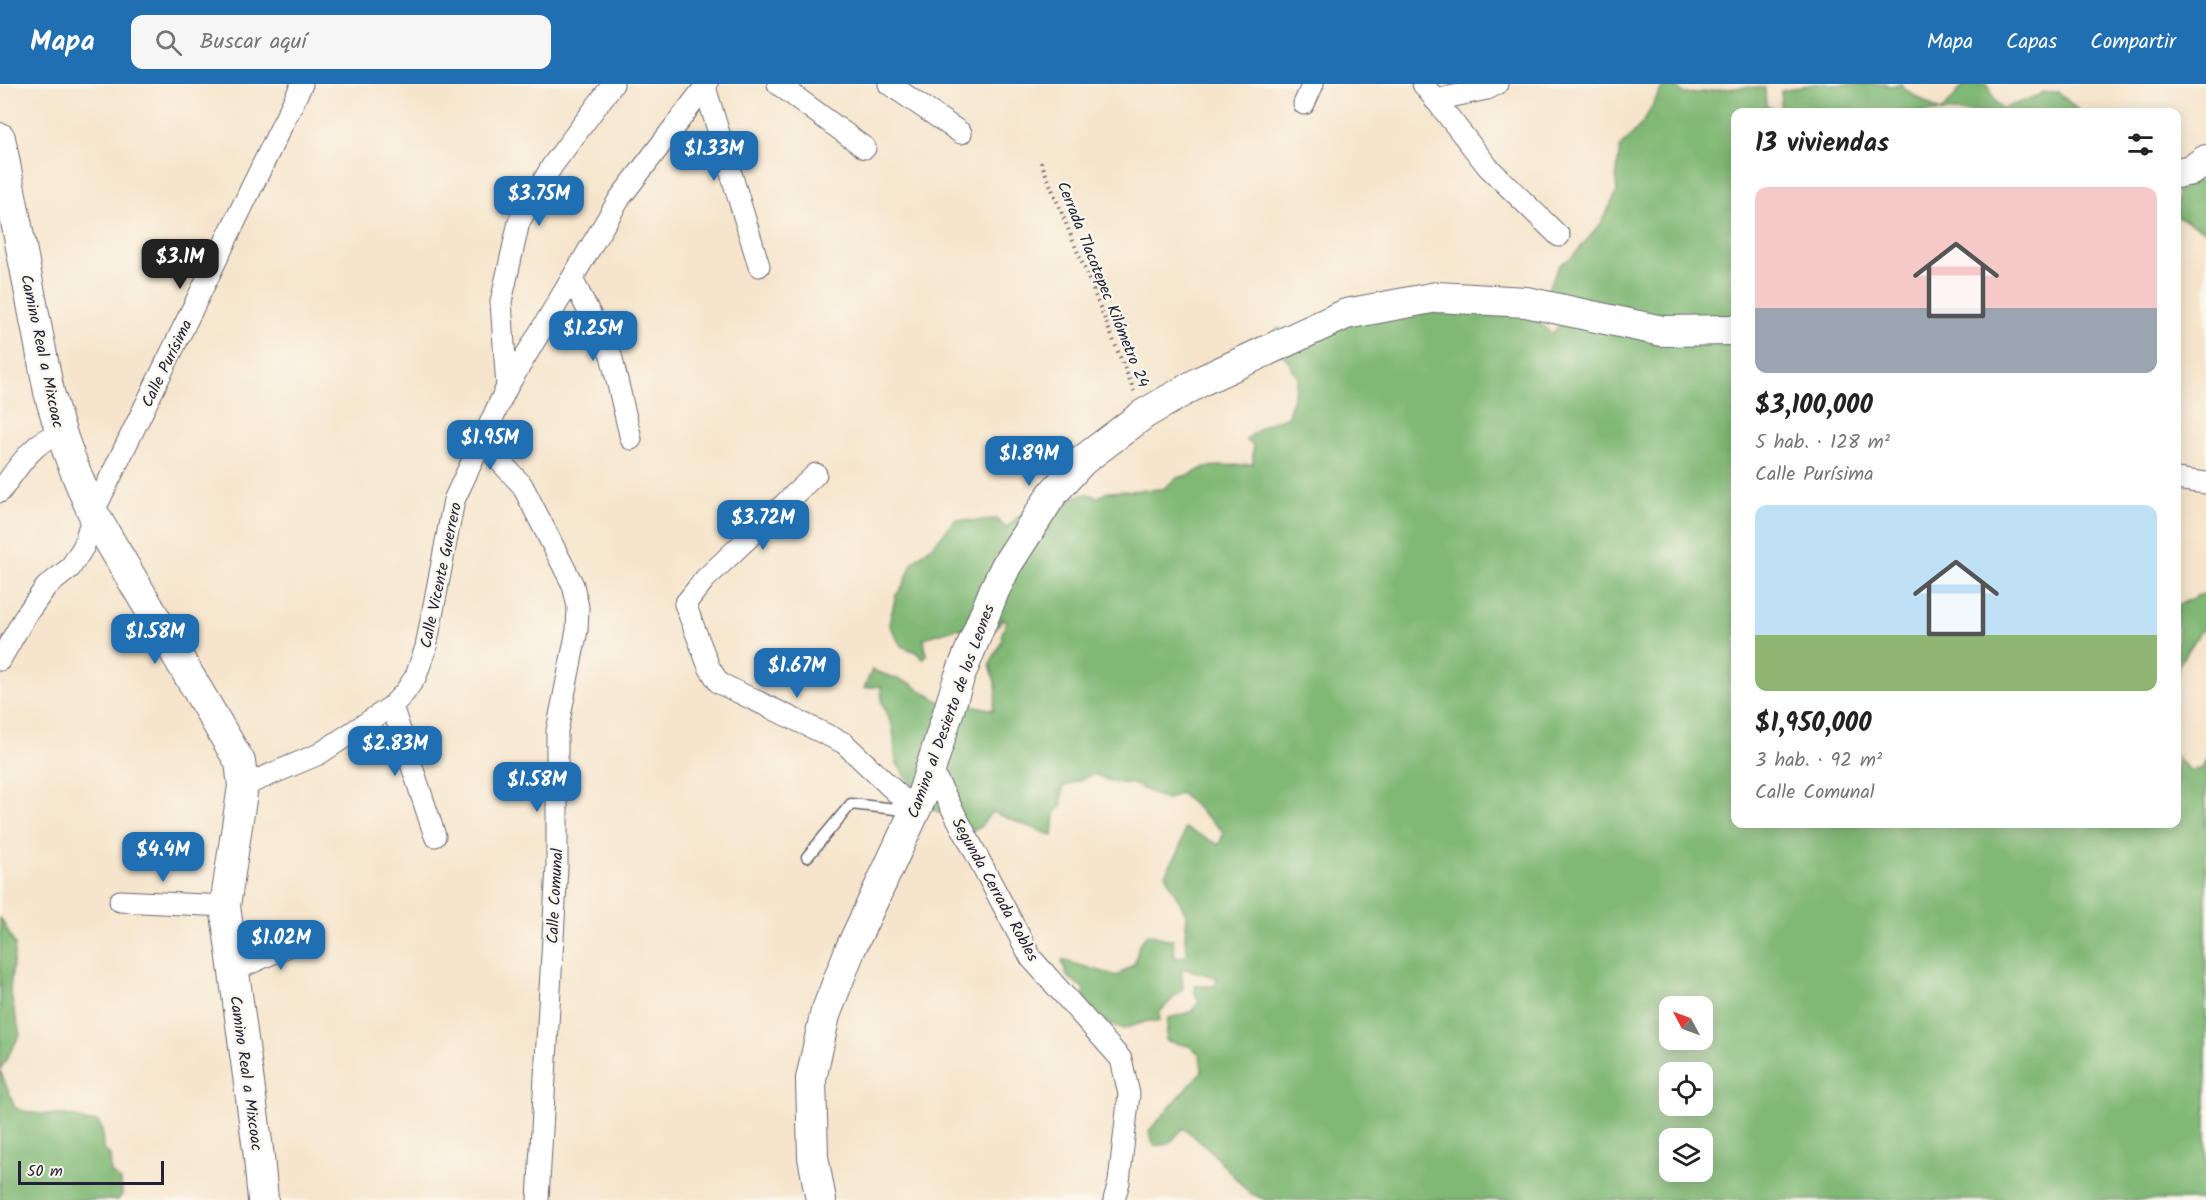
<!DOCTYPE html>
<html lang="es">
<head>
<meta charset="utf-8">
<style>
	body { margin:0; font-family:Kalam,sans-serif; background:#f6f6f6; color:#222; height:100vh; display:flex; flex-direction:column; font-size:22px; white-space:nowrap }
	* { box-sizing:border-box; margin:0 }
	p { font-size:20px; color:#767676 }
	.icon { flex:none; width:33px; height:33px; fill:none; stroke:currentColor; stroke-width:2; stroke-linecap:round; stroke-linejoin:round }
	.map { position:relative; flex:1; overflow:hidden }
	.drawer { position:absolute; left:1731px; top:24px; width:450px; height:720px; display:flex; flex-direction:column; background:#fff; border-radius:12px; box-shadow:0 3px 15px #0003 }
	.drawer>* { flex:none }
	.needle { width:39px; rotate:311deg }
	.fabs { position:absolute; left:1659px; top:912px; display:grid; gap:12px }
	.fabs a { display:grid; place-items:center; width:54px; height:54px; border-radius:12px; background:#fff; box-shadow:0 3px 15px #0003; font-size:30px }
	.scale { position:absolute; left:18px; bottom:15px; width:146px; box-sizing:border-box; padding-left:6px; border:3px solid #22223b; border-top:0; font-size:16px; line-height:21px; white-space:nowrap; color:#22223b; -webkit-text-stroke:4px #fbf7ec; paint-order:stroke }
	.price { position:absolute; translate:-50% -51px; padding:0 14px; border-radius:12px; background:#1f6fb2; color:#fff; font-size:20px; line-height:39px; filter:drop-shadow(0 2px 3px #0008) }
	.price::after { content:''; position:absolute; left:50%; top:36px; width:18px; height:14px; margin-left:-9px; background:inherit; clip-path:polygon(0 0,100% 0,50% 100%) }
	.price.selected { background:#222; color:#fff }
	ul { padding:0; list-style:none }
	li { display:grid; align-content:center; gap:12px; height:318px; padding:0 24px }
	li span { display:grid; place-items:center; height:186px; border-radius:12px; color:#555 }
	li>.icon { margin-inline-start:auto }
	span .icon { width:108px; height:108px; fill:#fffc; stroke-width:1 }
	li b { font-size:26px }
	h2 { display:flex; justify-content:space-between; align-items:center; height:72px; padding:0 24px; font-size:26px }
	header { display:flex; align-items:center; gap:36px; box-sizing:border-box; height:84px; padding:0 30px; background:#1f6fb2; color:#fff }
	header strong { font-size:28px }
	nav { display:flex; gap:33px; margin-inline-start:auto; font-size:21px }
	.search { width:420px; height:54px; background:#f6f6f6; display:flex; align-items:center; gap:15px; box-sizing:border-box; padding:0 21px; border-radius:12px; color:#767676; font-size:22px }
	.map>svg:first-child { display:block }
	.forest { fill:#80b875; stroke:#516d58; stroke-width:1.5; fill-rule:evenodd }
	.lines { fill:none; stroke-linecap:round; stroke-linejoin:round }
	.service-casing { stroke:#6c666e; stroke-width:13 }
	.minor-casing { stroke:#6c666e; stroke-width:23 }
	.secondary-casing { stroke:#6c666e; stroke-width:32 }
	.path { stroke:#6c666e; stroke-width:4; stroke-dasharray:1.5 4.5; stroke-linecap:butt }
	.service { stroke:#fff; stroke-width:10 }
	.minor { stroke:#fff; stroke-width:21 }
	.secondary { stroke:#fff; stroke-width:30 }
	.labels { text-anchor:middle; stroke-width:4.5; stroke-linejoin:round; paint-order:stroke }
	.street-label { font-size:16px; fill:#22223b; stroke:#fbf7ec }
</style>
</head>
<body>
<header>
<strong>Mapa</strong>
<div class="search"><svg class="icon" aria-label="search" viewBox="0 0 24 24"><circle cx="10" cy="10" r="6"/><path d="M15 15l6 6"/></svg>Buscar aquí</div>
<nav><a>Mapa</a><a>Capas</a><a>Compartir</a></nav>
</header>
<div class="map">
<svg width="2206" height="1116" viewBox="0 0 2206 1116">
	<rect width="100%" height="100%" fill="#fbf7ec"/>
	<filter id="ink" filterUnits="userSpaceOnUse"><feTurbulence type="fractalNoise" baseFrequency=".0167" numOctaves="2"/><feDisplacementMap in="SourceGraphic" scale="12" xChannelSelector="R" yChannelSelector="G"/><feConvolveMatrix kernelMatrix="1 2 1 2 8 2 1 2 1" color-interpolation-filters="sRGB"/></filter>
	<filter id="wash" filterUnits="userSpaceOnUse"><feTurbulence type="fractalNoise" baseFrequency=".008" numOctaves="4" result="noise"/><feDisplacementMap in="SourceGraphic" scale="24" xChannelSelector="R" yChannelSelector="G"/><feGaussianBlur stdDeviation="1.35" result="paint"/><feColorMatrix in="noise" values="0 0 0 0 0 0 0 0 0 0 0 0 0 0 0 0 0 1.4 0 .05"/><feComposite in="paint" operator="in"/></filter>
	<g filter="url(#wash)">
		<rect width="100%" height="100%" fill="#f6e5cc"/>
		<g class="forest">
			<path d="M1664,0h9l11,10c29,-2 53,-9 81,-6l1,18 14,5 1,-20 34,-7h70l4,2 12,-2 9,9 31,19 24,-28h23l7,18 7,7 42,-16 14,-1 22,20h-344v712h440l1,-69 1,4 11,11 13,-1 4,-10v441h-941l-17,-8 -40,-44 -25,-20 -14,16 -15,2 -5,-15 53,-60 -2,-17 -11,-8 -23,-5 2,-23 23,-6 8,-10 -4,-9 1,-7h18l4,-8 -31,-9 -6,1 2,18 -24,25 1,8h-12l-25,8 -39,-16v-24l-17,-13 -5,-16 55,16 18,-13 4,-19 9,-10 19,5h6l2,19 12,-2 -2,-18 2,-22 -22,-42 14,-23 6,-23 34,17 5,-13 -44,-39 -14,7 -33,-16 -21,-2 -18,-8 -31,13 -2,20 -6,7 -2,22 -61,-24 -13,16 -17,5 -21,-20 -24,-10v-11l-21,-30 -3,-34 -11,-25 -1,-17 -17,2 8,-18 40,14 6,5 26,15 15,-2 34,8 4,-20 -7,-26 12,-24v-6l5,-13 -4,-3 -7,10 -17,7 -22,-7 -33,10 2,17 -3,4 -7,-7 -15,-6 -12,-22 7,-29 6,-7 11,-26 24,-21 19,-22 18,2 23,-2 9,9 33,-30 14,2 35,-6 10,3 10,-5 55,-3 14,-11 15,-4 13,-7 48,-3v-19l-7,-5 17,-14 25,-10 10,-38 -12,-20 -19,-16 11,-14 21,9 64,-31 161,3 28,25 15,-17 -21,-25 14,-27 12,-8 28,-32 17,-33 -1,-12 4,-32 24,-27zM1670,922h32v34h-32zM1670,988h32v34h-32zM1670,1054h32v34h-32z"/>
			<polygon points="2176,96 2200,97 2206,100 2206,147 2177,133"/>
			<polygon points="2206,510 2206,542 2204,542 2178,582 2177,594 2177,522 2199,511"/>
			<path d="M0,833l15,28 -5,46 10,44 -20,35 15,38c6,2 13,4 19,5 16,3 38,-1 52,9l12,-1 4,9 1,19 7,6 1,18 10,8 1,13 -4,6h-118z"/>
		</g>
	</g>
	<g filter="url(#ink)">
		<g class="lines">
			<defs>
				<polyline id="service" points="807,773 851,720 913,727"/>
				<g id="minor">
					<polyline points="778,0 865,64"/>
					<polyline points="889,0 961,49"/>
					<polyline points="1423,0 1488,83 1559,152"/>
					<polyline points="705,3 759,182"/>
					<polyline points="1435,16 1487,5 1497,0"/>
					<polyline points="1304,20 1313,0"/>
					<polyline points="572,195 611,271 631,355"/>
					<polyline points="507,303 501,218 519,138 552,82 613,0"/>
					<polyline points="482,358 522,401 573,501 578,523 577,546 557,647 557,783 538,1116"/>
					<polyline points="816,390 705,495 685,520 709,583 719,599 844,659 903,715 918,721"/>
					<polyline points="2176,395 2206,399"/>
					<path d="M0,408c16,-22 34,-52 60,-59"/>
					<polyline points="0,576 26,531 46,503 70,484 84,462 93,429 302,0"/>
					<polyline points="392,622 435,752"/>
					<polyline points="930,683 1031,874 1121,975 1129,1010 1119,1098 1114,1116"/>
					<polyline points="243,702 319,670 392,622 405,608 416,592 426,563 454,416 507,303 620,114 707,0"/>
					<polyline points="120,817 225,822"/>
					<polyline points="233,887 313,851"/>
				</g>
				<g id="secondary">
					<path d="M0,54l49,254c11,42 26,81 44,121l147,249 3,24 -18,120 34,251 4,43"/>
					<polyline points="2176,89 2192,86 2206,76"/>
					<polyline points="821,1116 813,1073 811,995 825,931 850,866 922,712 959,594 994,507 1006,482 1053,409 1082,377 1144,330 1203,296 1346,230 1437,213 1526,218 1662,247 1736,246"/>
				</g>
			</defs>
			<use href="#service" class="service-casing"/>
			<use href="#minor" class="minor-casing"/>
			<use href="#secondary" class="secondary-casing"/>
			<polyline class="path" points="1041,78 1134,307"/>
			<use href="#service" class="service"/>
			<use href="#minor" class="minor"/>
			<use href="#secondary" class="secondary"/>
		</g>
	</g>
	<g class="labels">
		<g class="street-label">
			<text transform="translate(1104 200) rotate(68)" y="6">Cerrada Tlacotepec Kilómetro 24</text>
			<text transform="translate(43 267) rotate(78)" y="6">Camino Real a Mixcoac</text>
			<text transform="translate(166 279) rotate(-64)" y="6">Calle Purísima</text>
			<text transform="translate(440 491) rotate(-78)" y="6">Calle Vicente Guerrero</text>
			<text transform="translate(950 627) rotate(-70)" y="6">Camino al Desierto de los Leones</text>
			<text transform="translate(996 805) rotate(61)" y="6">Segunda Cerrada Robles</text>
			<text transform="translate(554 812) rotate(-87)" y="6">Calle Comunal</text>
			<text transform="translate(247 989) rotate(82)" y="6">Camino Real a Mixcoac</text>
		</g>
	</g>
</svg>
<div class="fabs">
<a><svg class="needle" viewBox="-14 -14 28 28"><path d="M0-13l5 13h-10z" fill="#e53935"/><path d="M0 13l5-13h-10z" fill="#767676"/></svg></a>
<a><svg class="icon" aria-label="locate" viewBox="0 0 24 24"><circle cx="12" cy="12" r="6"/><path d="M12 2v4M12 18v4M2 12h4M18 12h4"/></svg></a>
<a><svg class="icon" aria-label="layers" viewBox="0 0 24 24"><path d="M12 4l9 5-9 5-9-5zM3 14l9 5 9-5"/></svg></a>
</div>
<div class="scale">50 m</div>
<b class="price" style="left:714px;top:98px">$1.33M</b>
<b class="price" style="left:539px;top:143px">$3.75M</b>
<b class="price selected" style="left:180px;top:206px">$3.1M</b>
<b class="price" style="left:593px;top:278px">$1.25M</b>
<b class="price" style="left:490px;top:387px">$1.95M</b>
<b class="price" style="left:1029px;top:403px">$1.89M</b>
<b class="price" style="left:763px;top:467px">$3.72M</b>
<b class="price" style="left:155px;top:581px">$1.58M</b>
<b class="price" style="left:797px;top:615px">$1.67M</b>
<b class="price" style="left:395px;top:693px">$2.83M</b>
<b class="price" style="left:537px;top:729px">$1.58M</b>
<b class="price" style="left:163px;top:799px">$4.4M</b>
<b class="price" style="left:281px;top:887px">$1.02M</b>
<section class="drawer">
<h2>13 viviendas<svg class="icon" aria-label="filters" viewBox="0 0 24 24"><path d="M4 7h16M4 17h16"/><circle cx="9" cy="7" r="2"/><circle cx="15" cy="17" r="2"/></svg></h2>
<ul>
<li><span style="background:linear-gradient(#f6c9c9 65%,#9aa5b1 0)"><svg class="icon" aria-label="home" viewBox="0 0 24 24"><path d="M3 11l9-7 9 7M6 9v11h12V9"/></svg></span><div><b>$3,100,000</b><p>5 hab. · 128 m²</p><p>Calle Purísima</p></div></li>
<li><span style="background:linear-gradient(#bfe0f5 70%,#8fb573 0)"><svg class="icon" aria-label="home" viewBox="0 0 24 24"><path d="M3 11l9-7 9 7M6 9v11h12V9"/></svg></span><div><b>$1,950,000</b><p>3 hab. · 92 m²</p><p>Calle Comunal</p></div></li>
</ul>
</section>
</div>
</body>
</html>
